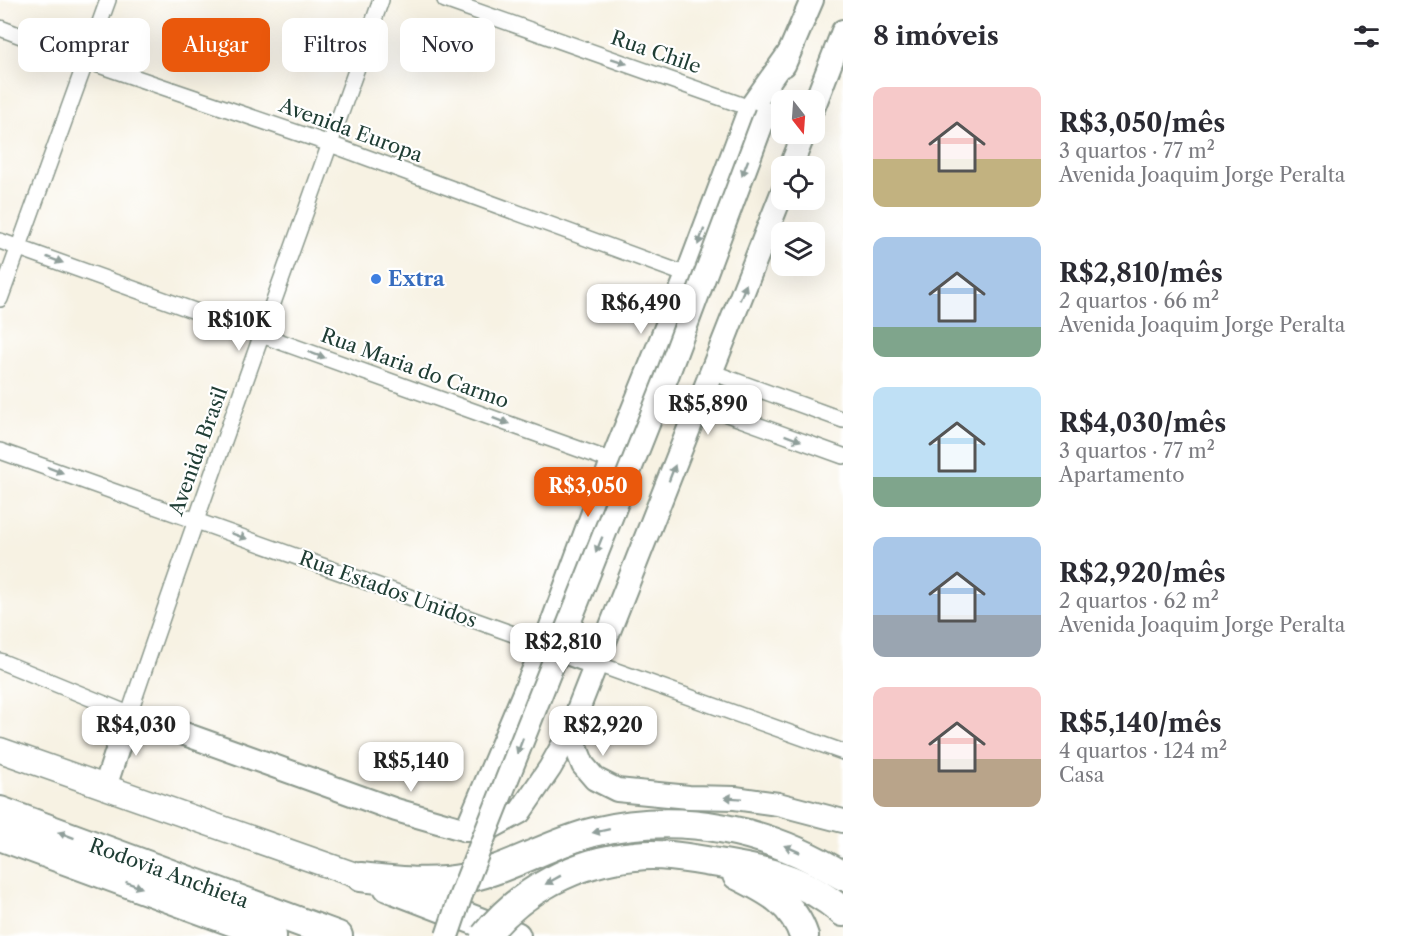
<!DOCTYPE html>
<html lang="pt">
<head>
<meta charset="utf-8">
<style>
	body { margin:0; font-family:"Libre Caslon Text",serif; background:#f7f7f7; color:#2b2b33; height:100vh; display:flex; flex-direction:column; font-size:22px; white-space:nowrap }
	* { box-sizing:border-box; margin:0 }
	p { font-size:20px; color:#7c7c81 }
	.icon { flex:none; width:33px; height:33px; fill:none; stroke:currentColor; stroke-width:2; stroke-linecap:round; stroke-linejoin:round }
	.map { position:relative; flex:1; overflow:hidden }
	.drawer { display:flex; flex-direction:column; background:#fff; width:570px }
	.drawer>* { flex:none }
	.guide { position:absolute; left:18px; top:18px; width:570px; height:54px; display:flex; gap:12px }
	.needle { width:39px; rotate:163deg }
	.fabs { position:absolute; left:771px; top:90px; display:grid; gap:12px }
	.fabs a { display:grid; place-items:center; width:54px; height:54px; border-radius:12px; background:#fff; box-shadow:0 6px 24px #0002; font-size:30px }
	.price { position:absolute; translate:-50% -51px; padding:0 14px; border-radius:12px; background:#fff; color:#222; font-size:20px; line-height:39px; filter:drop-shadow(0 2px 3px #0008) }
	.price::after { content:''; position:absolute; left:50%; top:36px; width:18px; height:14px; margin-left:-9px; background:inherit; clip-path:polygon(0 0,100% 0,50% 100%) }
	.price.current { background:#ea580c; color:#fff }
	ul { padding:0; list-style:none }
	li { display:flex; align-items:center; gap:18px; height:150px; padding:0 30px }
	li span { display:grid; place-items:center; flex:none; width:168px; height:120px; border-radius:12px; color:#555 }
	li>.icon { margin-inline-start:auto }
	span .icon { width:72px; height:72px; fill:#fffc; stroke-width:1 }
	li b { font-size:26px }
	h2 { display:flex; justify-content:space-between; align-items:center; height:72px; padding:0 30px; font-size:26px }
	.chip { padding:0 21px; border-radius:12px; background:#fff; box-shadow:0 6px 24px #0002; font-size:21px; line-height:54px }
	.chip.current { background:#ea580c; color:#fff }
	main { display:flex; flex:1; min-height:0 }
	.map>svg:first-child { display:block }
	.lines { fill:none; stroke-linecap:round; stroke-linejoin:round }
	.street-casing { stroke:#8b988c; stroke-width:18 }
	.secondary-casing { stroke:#8b988c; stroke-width:26 }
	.primary-casing { stroke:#8b988c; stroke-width:27 }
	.highway-casing { stroke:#8b988c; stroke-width:32 }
	.street { stroke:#fff; stroke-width:15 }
	.secondary { stroke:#fff; stroke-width:22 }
	.primary { stroke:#fff; stroke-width:24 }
	.highway { stroke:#fff; stroke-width:28 }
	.secondary-bridge-casing { stroke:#8b988c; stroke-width:26; stroke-linecap:butt }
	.highway-bridge-casing { stroke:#8b988c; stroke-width:32; stroke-linecap:butt }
	.secondary-bridge { stroke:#fff; stroke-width:22 }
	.highway-bridge { stroke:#fff; stroke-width:28 }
	.oneway { fill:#8f9e9a }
	.shop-dot { fill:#3f7fe0; stroke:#fff; stroke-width:2 }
	.labels { text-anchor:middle; stroke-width:4.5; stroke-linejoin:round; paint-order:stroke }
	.street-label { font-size:20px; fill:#1f3d34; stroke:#fff }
	.shop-label { font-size:20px; font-weight:bold; fill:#366cbe; stroke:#fff; text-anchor:start }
</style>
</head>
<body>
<main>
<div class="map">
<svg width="843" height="936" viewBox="0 0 843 936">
	<rect width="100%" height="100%" fill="#fff"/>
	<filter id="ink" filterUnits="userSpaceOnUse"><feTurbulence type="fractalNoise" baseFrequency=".0167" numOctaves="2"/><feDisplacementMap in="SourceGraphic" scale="12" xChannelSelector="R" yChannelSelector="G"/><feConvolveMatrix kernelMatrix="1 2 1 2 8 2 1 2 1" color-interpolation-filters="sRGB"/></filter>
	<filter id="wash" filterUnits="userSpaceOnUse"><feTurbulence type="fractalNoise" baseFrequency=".008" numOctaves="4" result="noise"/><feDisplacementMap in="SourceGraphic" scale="24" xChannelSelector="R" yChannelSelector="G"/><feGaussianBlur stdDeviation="1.35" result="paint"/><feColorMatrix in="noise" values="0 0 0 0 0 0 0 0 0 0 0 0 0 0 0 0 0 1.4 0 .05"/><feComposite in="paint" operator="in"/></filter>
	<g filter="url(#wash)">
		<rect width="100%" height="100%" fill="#f7f2e3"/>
	</g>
	<g filter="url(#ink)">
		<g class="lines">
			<defs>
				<g id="street">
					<polyline points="445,0 750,108"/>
					<polyline points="0,28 87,61 330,144 687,275"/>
					<polyline points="0,241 612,461"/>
					<polyline points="0,299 108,0"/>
					<polyline points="711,372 843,420"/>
					<polyline points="699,404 843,456"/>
					<polyline points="0,451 544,645"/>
					<path d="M0,661l129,53c81,-239 168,-476 252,-714"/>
					<polyline points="597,664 843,752"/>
				</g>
				<g id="secondary">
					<polyline points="784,65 812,0"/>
					<polyline points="814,106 843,31"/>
					<polyline points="791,166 804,134"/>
					<polyline points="782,193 579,707 573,727 576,747 583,765 595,779 617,790 689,797 735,798 778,804 843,821"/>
					<polyline points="544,645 597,664"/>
					<polyline points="105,787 129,714 396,810 466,830 480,830 494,826 520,812 550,768 573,727"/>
					<polyline points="466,830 544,645 612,461 687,275 750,108 789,53"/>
				</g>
				<polyline id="primary" points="0,750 361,877"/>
				<g id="highway">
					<polyline points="0,811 338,936"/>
					<polyline points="0,836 272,936"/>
					<path d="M712,862c51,8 91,15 131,50"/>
					<path d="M737,875c30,15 56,27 67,61"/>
					<path d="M361,877c34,4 70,8 105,1 44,-9 84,-35 128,-46 87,-21 174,-3 249,44"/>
					<polyline points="388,887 516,936"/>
				</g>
			</defs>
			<use href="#street" class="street-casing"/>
			<use href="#secondary" class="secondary-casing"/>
			<use href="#primary" class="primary-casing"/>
			<use href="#highway" class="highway-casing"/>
			<use href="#street" class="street"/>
			<use href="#secondary" class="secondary"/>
			<use href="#primary" class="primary"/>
			<use href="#highway" class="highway"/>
			<defs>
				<polyline id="secondary-bridge" points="447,936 461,895 666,379 766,113"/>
				<path id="highway-bridge" d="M485,936c36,-46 92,-75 150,-80 26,-3 52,2 77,6"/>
			</defs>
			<use href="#secondary-bridge" class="secondary-bridge-casing"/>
			<use href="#highway-bridge" class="highway-bridge-casing"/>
			<use href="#secondary-bridge" class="secondary-bridge"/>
			<use href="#highway-bridge" class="highway-bridge"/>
		</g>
		<defs><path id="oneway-solid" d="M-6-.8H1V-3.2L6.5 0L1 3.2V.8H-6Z" transform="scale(1.5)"/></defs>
		<g class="oneway">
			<use href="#oneway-solid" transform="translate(619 61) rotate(19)"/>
			<use href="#oneway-solid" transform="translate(745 168) rotate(111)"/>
			<use href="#oneway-solid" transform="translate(701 237) rotate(111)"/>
			<use href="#oneway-solid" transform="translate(55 260) rotate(20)"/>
			<use href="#oneway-solid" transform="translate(743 292) rotate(-68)"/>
			<use href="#oneway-solid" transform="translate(317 355) rotate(20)"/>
			<use href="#oneway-solid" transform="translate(501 421) rotate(20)"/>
			<use href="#oneway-solid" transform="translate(793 438) rotate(20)"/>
			<use href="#oneway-solid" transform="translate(55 470) rotate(20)"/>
			<use href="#oneway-solid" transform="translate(672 473) rotate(-69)"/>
			<use href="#oneway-solid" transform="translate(239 536) rotate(20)"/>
			<use href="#oneway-solid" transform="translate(599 545) rotate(112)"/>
			<use href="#oneway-solid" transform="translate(520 746) rotate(111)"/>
			<use href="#oneway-solid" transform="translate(733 798) rotate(-176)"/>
			<use href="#oneway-solid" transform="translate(601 831) rotate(168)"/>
			<use href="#oneway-solid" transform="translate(66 835) rotate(-160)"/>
			<use href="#oneway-solid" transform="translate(792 849) rotate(-156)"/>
			<use href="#oneway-solid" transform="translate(553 880) rotate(151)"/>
			<use href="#oneway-solid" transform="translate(134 885) rotate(20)"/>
		</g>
	</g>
	<circle class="shop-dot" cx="376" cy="279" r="6"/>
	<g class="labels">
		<g class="street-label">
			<text transform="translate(656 52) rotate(19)" y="7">Rua Chile</text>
			<text transform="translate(351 130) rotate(20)" y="7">Avenida Europa</text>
			<text transform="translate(415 368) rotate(20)" y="7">Rua Maria do Carmo</text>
			<text transform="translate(198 451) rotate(-70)" y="7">Avenida Brasil</text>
			<text transform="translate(388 589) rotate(20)" y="7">Rua Estados Unidos</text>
			<text transform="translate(169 873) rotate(20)" y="7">Rodovia Anchieta</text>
		</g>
		<g class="shop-label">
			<text x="388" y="286">Extra</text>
		</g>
	</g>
</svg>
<div class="fabs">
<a><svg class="needle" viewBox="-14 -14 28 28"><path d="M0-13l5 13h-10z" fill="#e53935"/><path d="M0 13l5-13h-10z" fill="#7c7c81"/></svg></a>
<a><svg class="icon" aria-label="locate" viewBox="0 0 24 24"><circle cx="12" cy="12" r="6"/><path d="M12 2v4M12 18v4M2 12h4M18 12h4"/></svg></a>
<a><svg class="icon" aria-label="layers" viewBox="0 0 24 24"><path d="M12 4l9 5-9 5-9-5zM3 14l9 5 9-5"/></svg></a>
</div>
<b class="price" style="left:641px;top:335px">R$6,490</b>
<b class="price" style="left:239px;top:352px">R$10K</b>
<b class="price" style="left:708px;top:436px">R$5,890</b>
<b class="price current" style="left:588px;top:518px">R$3,050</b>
<b class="price" style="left:563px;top:674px">R$2,810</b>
<b class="price" style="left:136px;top:757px">R$4,030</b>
<b class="price" style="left:603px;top:757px">R$2,920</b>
<b class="price" style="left:411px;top:793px">R$5,140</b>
<div class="guide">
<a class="chip">Comprar</a>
<a class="chip current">Alugar</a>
<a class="chip">Filtros</a>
<a class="chip">Novo</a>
</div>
</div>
<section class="drawer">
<h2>8 imóveis<svg class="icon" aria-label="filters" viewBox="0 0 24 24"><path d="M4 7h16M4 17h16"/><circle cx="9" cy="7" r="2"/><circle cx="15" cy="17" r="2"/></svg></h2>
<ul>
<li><span style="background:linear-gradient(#f6c9c9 60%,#c2b280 0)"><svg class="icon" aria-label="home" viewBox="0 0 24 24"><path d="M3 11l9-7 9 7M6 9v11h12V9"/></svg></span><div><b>R$3,050/mês</b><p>3 quartos · 77 m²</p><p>Avenida Joaquim Jorge Peralta</p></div></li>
<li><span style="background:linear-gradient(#a9c7e8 75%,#7fa58c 0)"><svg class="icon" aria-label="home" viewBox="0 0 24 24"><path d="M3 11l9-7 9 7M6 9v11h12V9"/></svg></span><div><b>R$2,810/mês</b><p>2 quartos · 66 m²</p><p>Avenida Joaquim Jorge Peralta</p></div></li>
<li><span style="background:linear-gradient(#bfe0f5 75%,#7fa58c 0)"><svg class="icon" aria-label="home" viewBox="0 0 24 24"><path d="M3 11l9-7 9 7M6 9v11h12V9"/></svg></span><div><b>R$4,030/mês</b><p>3 quartos · 77 m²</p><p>Apartamento</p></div></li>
<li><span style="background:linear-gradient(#a9c7e8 65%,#9aa5b1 0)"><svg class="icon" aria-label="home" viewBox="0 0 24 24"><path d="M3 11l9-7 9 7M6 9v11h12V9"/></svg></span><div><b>R$2,920/mês</b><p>2 quartos · 62 m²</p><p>Avenida Joaquim Jorge Peralta</p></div></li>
<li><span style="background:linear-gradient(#f6c9c9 60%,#b9a48a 0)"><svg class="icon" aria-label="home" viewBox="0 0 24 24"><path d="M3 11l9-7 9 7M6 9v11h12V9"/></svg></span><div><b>R$5,140/mês</b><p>4 quartos · 124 m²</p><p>Casa</p></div></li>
</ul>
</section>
</main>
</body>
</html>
